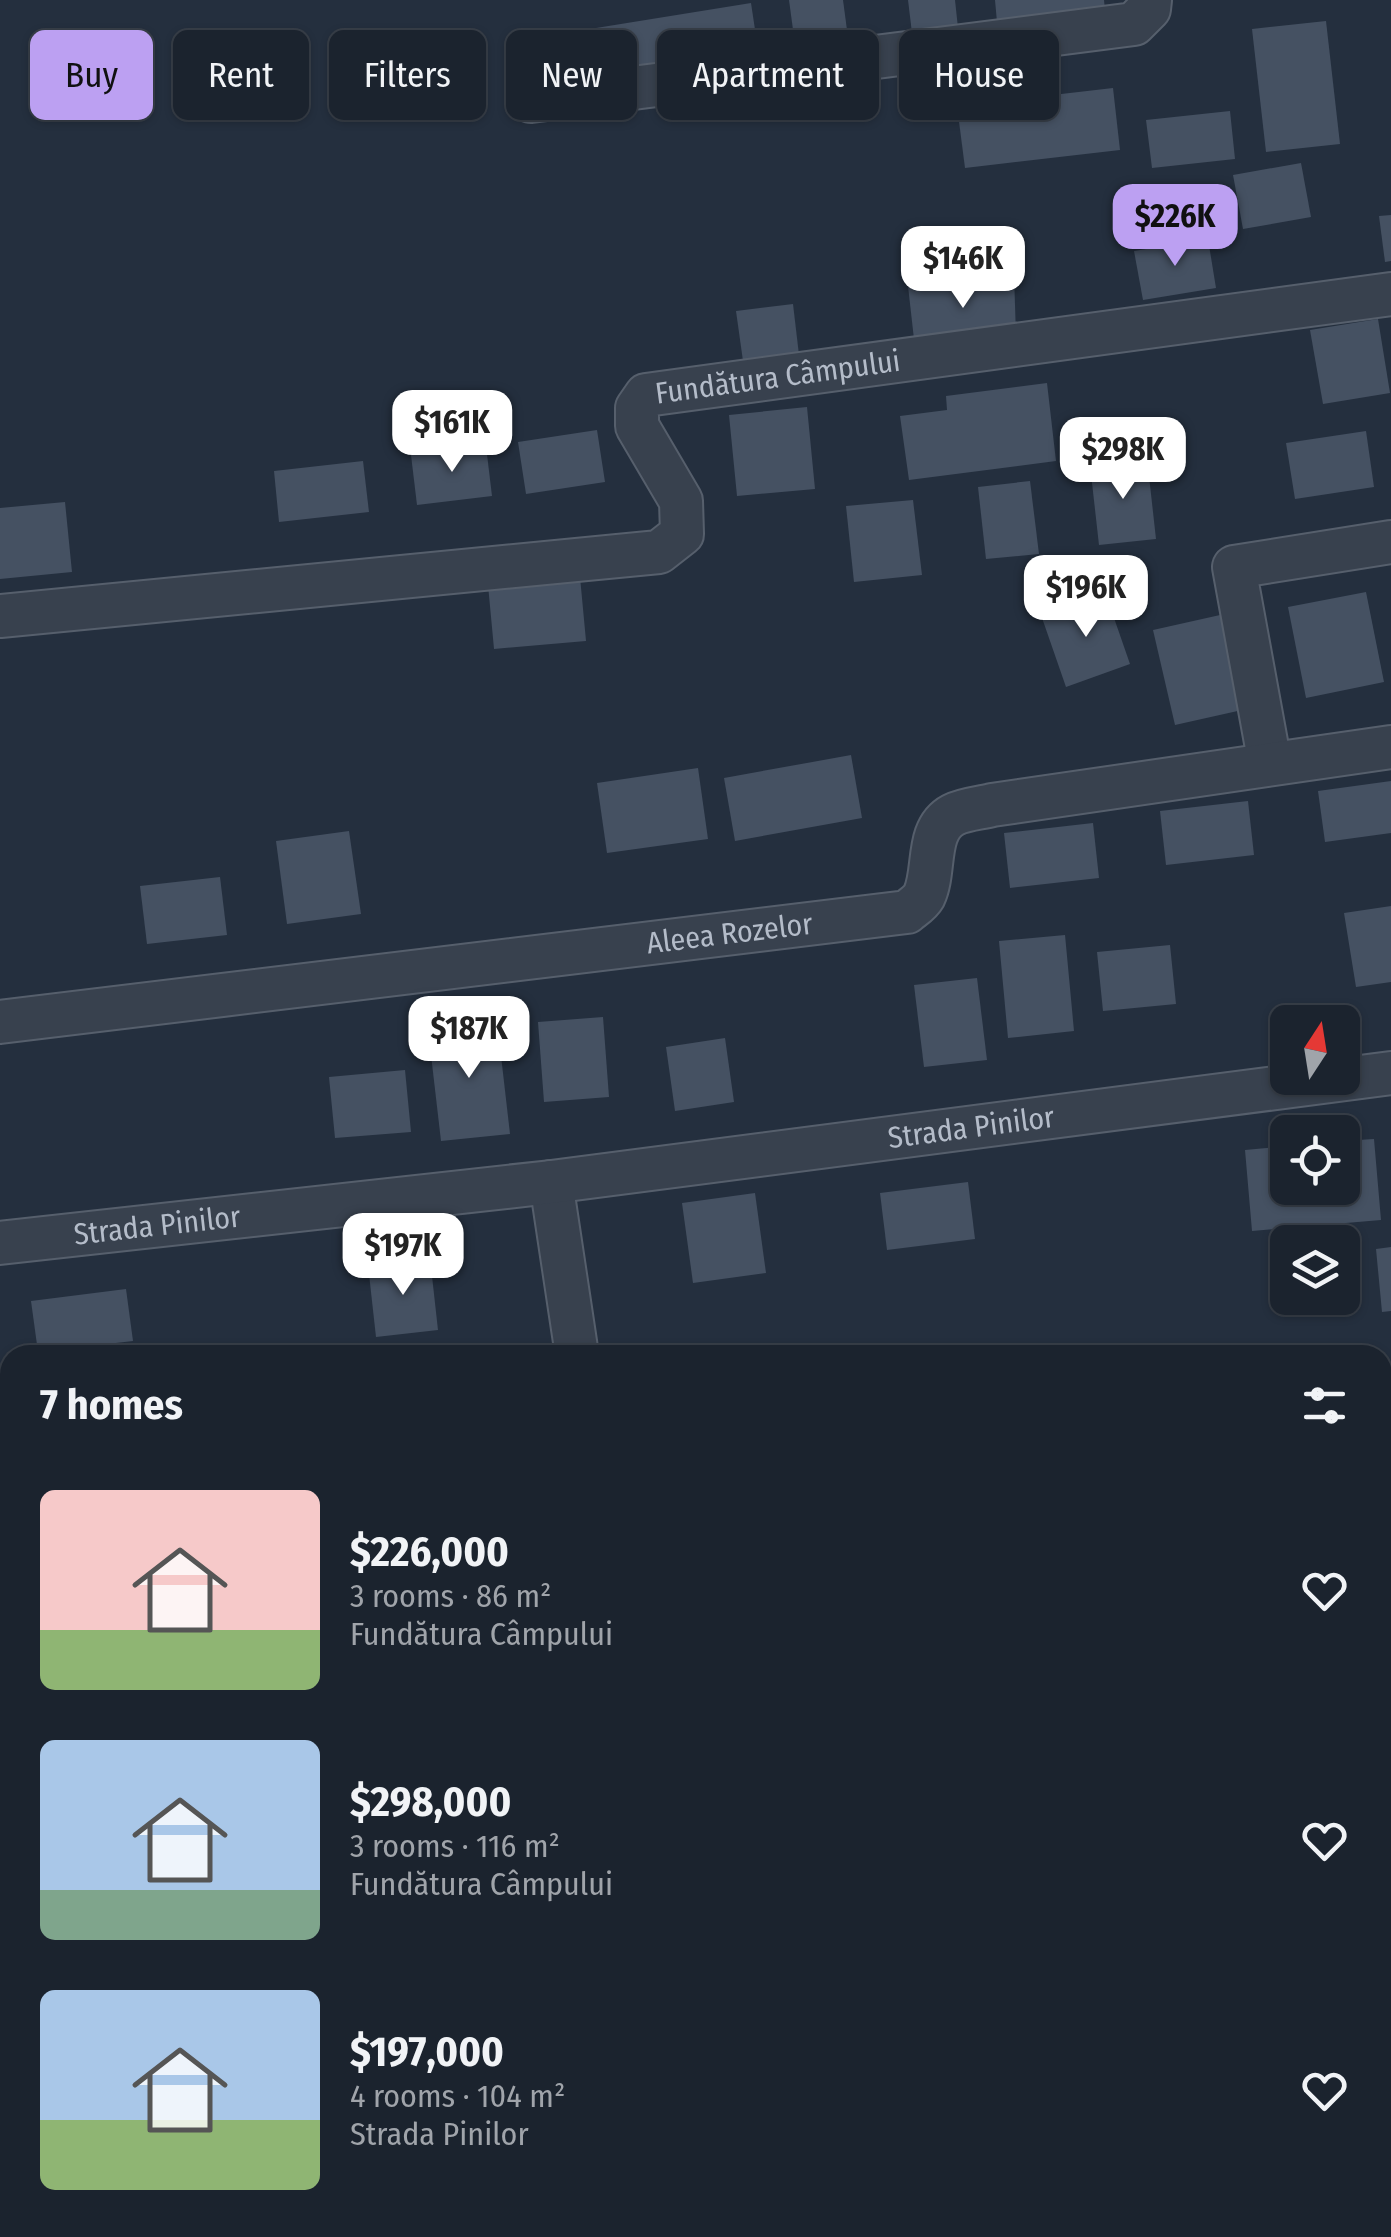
<!DOCTYPE html>
<html lang="en">
<head>
<meta charset="utf-8">
<style>
	body { margin:0; font-family:"Fira Sans Condensed",sans-serif; background:#242b36; color:#f1f3f6; height:100vh; display:flex; flex-direction:column; font-size:38px; white-space:nowrap }
	* { box-sizing:border-box; margin:0 }
	p { font-size:32px; color:#a0a4aa }
	.icon { flex:none; width:55px; height:55px; fill:none; stroke:currentColor; stroke-width:2; stroke-linecap:round; stroke-linejoin:round }
	.map { position:relative; flex:1; overflow:hidden }
	.panel { position:absolute; left:0px; top:1345px; width:1392px; height:892px; display:flex; flex-direction:column; background:#1b232e; border-radius:30px 30px 0 0; box-shadow:0 2px 8px #0004,0 0 0 2px #39404a }
	.panel>* { flex:none }
	.hud { position:absolute; left:30px; top:30px; width:1332px; height:90px; display:flex; gap:20px }
	.needle { width:65px; rotate:12deg }
	.buttons { position:absolute; left:1270px; top:1005px; display:grid; gap:20px }
	.buttons a { display:grid; place-items:center; width:90px; height:90px; border-radius:15px; background:#1b232e; box-shadow:0 2px 8px #0004,0 0 0 2px #39404a; font-size:50px }
	.price { position:absolute; translate:-50% -85px; padding:0 22px; border-radius:20px; background:#fff; color:#222; font-size:32px; line-height:65px; filter:drop-shadow(0 2px 5px #0008) }
	.price::after { content:''; position:absolute; left:50%; top:60px; width:30px; height:22px; margin-left:-15px; background:inherit; clip-path:polygon(0 0,100% 0,50% 100%) }
	.price.current { background:#bca0f2; color:#111 }
	ul { padding:0; list-style:none }
	li { display:flex; align-items:center; gap:30px; height:250px; padding:0 40px }
	li span { display:grid; place-items:center; flex:none; width:280px; height:200px; border-radius:15px; color:#555 }
	li>.icon { margin-inline-start:auto }
	span .icon { width:120px; height:120px; fill:#fffc; stroke-width:1 }
	li b { font-size:42px }
	h2 { display:flex; justify-content:space-between; align-items:center; height:120px; padding:0 40px; font-size:42px }
	.pill { padding:0 35px; border-radius:15px; background:#1b232e; box-shadow:0 2px 8px #0004,0 0 0 2px #39404a; font-size:35px; line-height:90px }
	.pill.current { background:#bca0f2; color:#111 }
	.map>svg:first-child { display:block }
	.green { fill:#263c3f }
	.building { fill:#455162 }
	.lines { fill:none; stroke-linecap:round; stroke-linejoin:round }
	.street-casing { stroke:#565f6c; stroke-width:46 }
	.primary-casing { stroke:#414a57; stroke-width:59 }
	.street { stroke:#38414e; stroke-width:42 }
	.primary { stroke:#56606e; stroke-width:55 }
	.labels { text-anchor:middle; stroke-width:10; stroke-linejoin:round; paint-order:stroke }
	.street-label { font-size:30px; fill:#b4bcc9; stroke:#1d2633 }
</style>
</head>
<body>
<div class="map">
<svg width="1391" height="2237" viewBox="0 0 1391 2237">
	<rect width="100%" height="100%" fill="#242f3e"/>
	<polygon class="green" points="1391,2183 1391,2237 1304,2237 1319,2228 1382,2228 1383,2188"/>
	<g class="building">
		<polygon points="789,0 843,0 849,45 796,52"/>
		<polygon points="908,0 955,0 958,28 912,33"/>
		<polygon points="995,0 1104,0 1105,10 997,22"/>
		<polygon points="751,3 759,56 605,81 596,28"/>
		<polygon points="1326,21 1340,144 1266,152 1252,29"/>
		<polygon points="1113,88 1120,150 965,168 957,106"/>
		<polygon points="1230,111 1235,159 1152,168 1146,120"/>
		<polygon points="1301,163 1311,217 1243,229 1233,175"/>
		<polygon points="1391,215 1391,261 1385,262 1379,216"/>
		<polygon points="1208,239 1216,288 1143,300 1134,251"/>
		<polygon points="1014,274 1016,336 915,348 908,286"/>
		<polygon points="793,304 799,355 743,361 736,311"/>
		<polygon points="1378,319 1390,393 1323,404 1310,330"/>
		<polygon points="1047,383 1056,461 909,480 900,416 947,410 946,396"/>
		<polygon points="807,407 815,489 737,496 729,415"/>
		<polygon points="597,430 605,482 526,494 518,442"/>
		<polygon points="1366,431 1374,487 1295,499 1286,443"/>
		<polygon points="486,446 492,496 417,505 411,455"/>
		<polygon points="1147,458 1156,539 1099,545 1090,465"/>
		<polygon points="363,461 369,512 279,522 274,471"/>
		<polygon points="1030,481 1039,554 986,559 978,487"/>
		<polygon points="913,500 922,575 854,582 846,506"/>
		<polygon points="65,502 72,572 0,579 0,508"/>
		<polygon points="580,577 586,641 494,649 488,585"/>
		<polygon points="1105,592 1130,664 1066,687 1041,615"/>
		<polygon points="1366,592 1384,682 1306,698 1288,607"/>
		<polygon points="1229,613 1251,708 1175,725 1153,630"/>
		<polygon points="851,755 862,818 735,841 724,778"/>
		<polygon points="698,768 708,839 607,853 597,783"/>
		<polygon points="1391,781 1391,833 1325,842 1318,791"/>
		<polygon points="1248,801 1254,855 1166,865 1160,811"/>
		<polygon points="1093,823 1099,878 1010,888 1004,833"/>
		<polygon points="349,831 361,914 287,924 276,841"/>
		<polygon points="220,877 227,935 147,944 140,886"/>
		<polygon points="1391,906 1391,982 1356,987 1344,913"/>
		<polygon points="1065,935 1074,1031 1008,1038 999,941"/>
		<polygon points="1170,945 1176,1004 1103,1011 1097,952"/>
		<polygon points="977,978 987,1060 924,1067 914,985"/>
		<polygon points="603,1017 609,1097 544,1102 538,1022"/>
		<polygon points="497,1021 510,1134 441,1141 428,1029"/>
		<polygon points="725,1038 734,1102 675,1111 666,1047"/>
		<polygon points="405,1070 411,1132 335,1138 329,1077"/>
		<polygon points="1374,1139 1381,1220 1252,1231 1245,1150 1288,1146 1288,1188 1342,1188 1342,1141"/>
		<polygon points="968,1182 975,1239 887,1250 880,1193"/>
		<polygon points="755,1193 766,1273 693,1283 682,1203"/>
		<polygon points="1391,1247 1391,1311 1382,1312 1376,1249"/>
		<polygon points="430,1258 438,1330 376,1337 368,1265"/>
		<polygon points="126,1289 133,1341 38,1352 31,1301"/>
	</g>
	<g class="lines">
		<defs>
			<g id="street">
				<polyline points="531,101 1134,24 1149,9 1150,0"/>
				<path id="s1" d="M0,616l659,-64 23,-18 -1,-33 -44,-75v-18l9,-13 745,-101"/>
				<polyline points="1270,764 1234,567 1391,542"/>
				<path id="s2" d="M0,1022l907,-110c6,-5 13,-9 17,-16 12,-25 1,-66 29,-81 11,-6 28,-7 39,-10l399,-58"/>
				<polyline points="551,1182 577,1355"/>
				<path id="s3" d="M0,1243l551,-61 840,-109"/>
				<polyline points="1382,1815 1391,1815"/>
				<polyline points="0,1930 10,1929"/>
			</g>
			<g id="primary">
				<polyline points="1382,2133 1391,2127"/>
				<polyline points="1221,2237 1236,2228"/>
			</g>
		</defs>
		<use href="#street" class="street-casing"/>
		<use href="#primary" class="primary-casing"/>
		<use href="#street" class="street"/>
		<use href="#primary" class="primary"/>
	</g>
	<g class="labels">
		<g class="street-label">
			<text dy="10" stroke="none"><textPath href="#s1" startOffset="978">Fundătura Câmpului</textPath></text>
			<text dy="10" stroke="none"><textPath href="#s2" startOffset="735">Aleea Rozelor</textPath></text>
			<text dy="10" stroke="none"><textPath href="#s3" startOffset="978">Strada Pinilor</textPath></text>
			<text dy="10" stroke="none"><textPath href="#s3" startOffset="158">Strada Pinilor</textPath></text>
		</g>
	</g>
</svg>
<div class="buttons">
<a><svg class="needle" viewBox="-14 -14 28 28"><path d="M0-13l5 13h-10z" fill="#e53935"/><path d="M0 13l5-13h-10z" fill="#a0a4aa"/></svg></a>
<a><svg class="icon" aria-label="locate" viewBox="0 0 24 24"><circle cx="12" cy="12" r="6"/><path d="M12 2v4M12 18v4M2 12h4M18 12h4"/></svg></a>
<a><svg class="icon" aria-label="layers" viewBox="0 0 24 24"><path d="M12 4l9 5-9 5-9-5zM3 14l9 5 9-5"/></svg></a>
</div>
<b class="price current" style="left:1175px;top:269px">$226K</b>
<b class="price" style="left:963px;top:311px">$146K</b>
<b class="price" style="left:452px;top:475px">$161K</b>
<b class="price" style="left:1123px;top:502px">$298K</b>
<b class="price" style="left:1086px;top:640px">$196K</b>
<b class="price" style="left:469px;top:1081px">$187K</b>
<b class="price" style="left:403px;top:1298px">$197K</b>
<div class="hud">
<a class="pill current">Buy</a>
<a class="pill">Rent</a>
<a class="pill">Filters</a>
<a class="pill">New</a>
<a class="pill">Apartment</a>
<a class="pill">House</a>
</div>
<section class="panel">
<h2>7 homes<svg class="icon" aria-label="filters" viewBox="0 0 24 24"><path d="M4 7h16M4 17h16"/><circle cx="9" cy="7" r="2"/><circle cx="15" cy="17" r="2"/></svg></h2>
<ul>
<li><span style="background:linear-gradient(#f6c9c9 70%,#8fb573 0)"><svg class="icon" aria-label="home" viewBox="0 0 24 24"><path d="M3 11l9-7 9 7M6 9v11h12V9"/></svg></span><div><b>$226,000</b><p>3 rooms · 86 m²</p><p>Fundătura Câmpului</p></div><svg class="icon" aria-label="heart" viewBox="0 0 24 24"><path d="M12 20l-8-8c-3-5 5-10 8-4 3-6 11-1 8 4z"/></svg></li>
<li><span style="background:linear-gradient(#a9c7e8 75%,#7fa58c 0)"><svg class="icon" aria-label="home" viewBox="0 0 24 24"><path d="M3 11l9-7 9 7M6 9v11h12V9"/></svg></span><div><b>$298,000</b><p>3 rooms · 116 m²</p><p>Fundătura Câmpului</p></div><svg class="icon" aria-label="heart" viewBox="0 0 24 24"><path d="M12 20l-8-8c-3-5 5-10 8-4 3-6 11-1 8 4z"/></svg></li>
<li><span style="background:linear-gradient(#a9c7e8 65%,#8fb573 0)"><svg class="icon" aria-label="home" viewBox="0 0 24 24"><path d="M3 11l9-7 9 7M6 9v11h12V9"/></svg></span><div><b>$197,000</b><p>4 rooms · 104 m²</p><p>Strada Pinilor</p></div><svg class="icon" aria-label="heart" viewBox="0 0 24 24"><path d="M12 20l-8-8c-3-5 5-10 8-4 3-6 11-1 8 4z"/></svg></li>
</ul>
</section>
</div>
</body>
</html>
